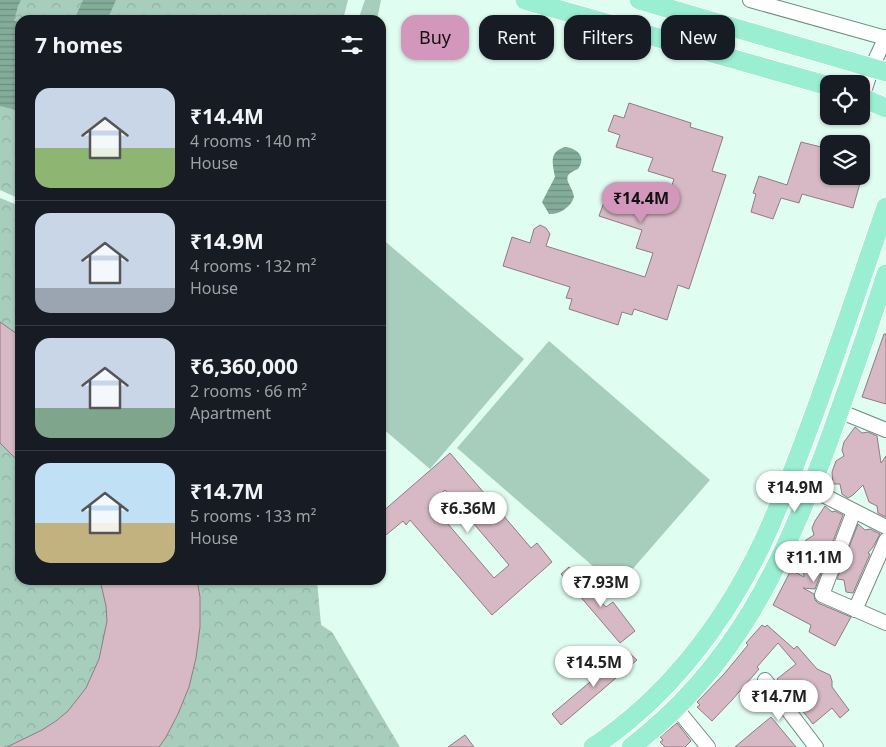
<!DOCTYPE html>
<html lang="en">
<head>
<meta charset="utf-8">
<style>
	body { margin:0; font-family:"Noto Sans",sans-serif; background:#20242c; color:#f1f3f6; height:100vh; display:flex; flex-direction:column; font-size:19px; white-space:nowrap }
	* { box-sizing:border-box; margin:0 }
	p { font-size:16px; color:#9ea1a6 }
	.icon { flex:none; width:28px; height:28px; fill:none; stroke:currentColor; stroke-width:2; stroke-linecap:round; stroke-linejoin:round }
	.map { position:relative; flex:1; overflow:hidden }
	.side { position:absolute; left:15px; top:15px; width:371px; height:570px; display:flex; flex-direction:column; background:#171b24; border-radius:15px; box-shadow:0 1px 4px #0004 }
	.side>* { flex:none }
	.banner { position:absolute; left:401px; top:15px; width:409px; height:45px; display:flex; gap:10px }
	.buttons { position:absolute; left:820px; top:75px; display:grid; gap:10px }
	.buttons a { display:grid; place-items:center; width:50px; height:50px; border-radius:10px; background:#171b24; box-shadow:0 1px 4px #0004; font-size:25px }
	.price { position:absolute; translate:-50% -42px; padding:0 11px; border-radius:18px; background:#fff; color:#222; font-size:16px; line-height:32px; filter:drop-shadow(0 1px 2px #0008) }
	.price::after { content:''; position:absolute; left:50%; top:30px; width:15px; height:11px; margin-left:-8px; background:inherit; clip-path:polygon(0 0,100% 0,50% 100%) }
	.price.selected { background:#d297ba; color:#111 }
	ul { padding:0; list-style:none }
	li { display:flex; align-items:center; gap:15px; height:125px; padding:0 20px }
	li+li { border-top:1px solid #363941 }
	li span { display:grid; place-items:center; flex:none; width:140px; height:100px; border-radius:15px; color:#555 }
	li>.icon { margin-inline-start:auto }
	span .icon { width:60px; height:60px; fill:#fffc; stroke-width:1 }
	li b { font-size:21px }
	h2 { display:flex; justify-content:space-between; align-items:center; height:60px; padding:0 20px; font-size:21px }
	.tag { padding:0 18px; border-radius:15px; background:#171b24; box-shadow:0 1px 4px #0004; font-size:18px; line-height:45px }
	.tag.selected { background:#d297ba; color:#111 }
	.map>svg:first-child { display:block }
	.green { fill:#a7cebd }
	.park { fill:url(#park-crowns) }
	.water { fill:url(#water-rules) }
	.building { fill:#d6b9c4; stroke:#947983; fill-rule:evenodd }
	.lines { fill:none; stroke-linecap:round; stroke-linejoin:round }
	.minor-casing { stroke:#708c80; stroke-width:16 }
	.major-casing { stroke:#fff; stroke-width:21 }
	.minor { stroke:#fff; stroke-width:14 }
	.major { stroke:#9aeed1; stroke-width:19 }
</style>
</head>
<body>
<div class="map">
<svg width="886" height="747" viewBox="0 0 886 747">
	<defs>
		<pattern id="park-crowns" width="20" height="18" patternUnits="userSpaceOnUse" patternTransform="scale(1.25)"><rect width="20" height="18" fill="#a7cebd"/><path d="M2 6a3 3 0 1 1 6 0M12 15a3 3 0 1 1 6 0" fill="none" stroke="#8fb1a2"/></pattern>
		<pattern id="water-rules" width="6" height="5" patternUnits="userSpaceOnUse" patternTransform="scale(1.25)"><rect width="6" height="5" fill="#84ac9b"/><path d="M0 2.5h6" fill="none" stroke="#6b8c7e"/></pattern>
	</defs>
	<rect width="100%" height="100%" fill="#dffdf0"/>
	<g class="green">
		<polygon points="365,0 381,0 377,20 358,20"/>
		<polygon points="381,238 524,359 430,469 381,427"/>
		<polygon points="549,341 710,480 617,587 457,448"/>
	</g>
	<g class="park">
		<polygon points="0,0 348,0 343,20 20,20 20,199 0,190"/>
		<polygon points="0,198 20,206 20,580 317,580 321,625 332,632 400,747 0,747"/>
	</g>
	<g class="water">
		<polygon points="0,0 21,0 18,6 14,21 20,22 20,111 0,106"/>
		<polygon points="83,0 116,0 107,20 74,20"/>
		<path d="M565,147c12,1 22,10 13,22 -20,8 -6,14 -4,28 -3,10 -15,18 -25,17l-7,-12 13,-25c-2,-13 -7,-25 10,-30z"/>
	</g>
	<g class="building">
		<polygon points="629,103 691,123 690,127 723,137 712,171 726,175 689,289 678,285 667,320 634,309 632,315 622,312 618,325 569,309 572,299 566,298 570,287 503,266 512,237 530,243 534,229 540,225 546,228 550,234 546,246 645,277 653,253 636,248 642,230 599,216 604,202 645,215 652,195 667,200 674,179 648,171 653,158 616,147 620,135 608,131 614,115 624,118"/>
		<polygon points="801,142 829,149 829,176 862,176 853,208 802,194 799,203 781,198 773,219 751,212 756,194 753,193 759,176 787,185"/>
		<polygon points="0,322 20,336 20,463 0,443"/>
		<polygon points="884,334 886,334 886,404 862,397"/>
		<polygon points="855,427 862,433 868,432 877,436 881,463 886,456 886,517 878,513 877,506 869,502 863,485 853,495 848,498 842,494 840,484 833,484 832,472 836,461 844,456 842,450 844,442"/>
		<path d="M450,453l81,95 6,-5 15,19 -60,53 -82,-95 -4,5 -3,-4 -22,18v-26zM445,490l64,75 -15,13 -64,-75z"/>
		<polygon points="825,506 832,512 835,511 843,515 815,589 803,588 814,594 815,600 818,603 851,617 835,646 809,632 811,625 773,605 791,570 804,577 802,551 806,540 814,535 812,528 815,521"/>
		<polygon points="858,524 865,530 870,529 880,534 873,547 868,553 870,554 853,593 846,592 844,580 837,579"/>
		<polygon points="569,567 606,607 613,602 635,631 620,643 561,574"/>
		<polygon points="100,580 197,580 200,597 200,627 196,658 189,687 178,714 166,737 159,747 7,747 42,730 56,721 68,711 86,688 99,659 107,621 106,606"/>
		<polygon points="762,625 765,627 767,625 794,649 797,646 817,669 830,675 832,681 832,687 849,710 840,718 832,708 813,724 777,679 796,664 778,643 757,667 759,669 732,700 712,721 697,707 700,705 697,702 724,674 748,645 746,643"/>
		<polygon points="627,651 637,660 561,725 552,714"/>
		<polygon points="771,717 796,747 735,747 754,731"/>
		<polygon points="677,723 691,741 685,747 665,747 660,742 663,740 660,737"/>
		<polygon points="465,735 474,747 448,747"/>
	</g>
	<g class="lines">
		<defs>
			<g id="minor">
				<polyline points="750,0 886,38"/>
				<polyline points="862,98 872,67 886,37"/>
				<polyline points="839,411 886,430"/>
				<polyline points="811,489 886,527"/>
				<polyline points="854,511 822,595 886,623"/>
				<polyline points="855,610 886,540"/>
				<polyline points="765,680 816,747"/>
				<polyline points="676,708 708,747"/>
			</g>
			<g id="major">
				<polyline points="525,0 829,86"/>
				<polyline points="639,0 886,72"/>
				<polyline points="861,97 886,108"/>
				<path d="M593,747c72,-48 128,-119 166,-197 21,-43 37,-88 54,-133 25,-69 49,-140 73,-210"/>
				<path d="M631,747c104,-79 153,-185 197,-304 20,-56 40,-112 58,-169"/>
			</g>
		</defs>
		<use href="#minor" class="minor-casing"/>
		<use href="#major" class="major-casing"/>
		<use href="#minor" class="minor"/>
		<use href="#major" class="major"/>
	</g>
</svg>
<div class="buttons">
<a><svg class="icon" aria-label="locate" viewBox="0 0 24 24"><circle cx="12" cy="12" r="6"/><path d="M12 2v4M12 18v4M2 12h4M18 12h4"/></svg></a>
<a><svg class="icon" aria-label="layers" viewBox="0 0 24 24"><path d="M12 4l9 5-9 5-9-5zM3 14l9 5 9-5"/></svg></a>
</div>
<b class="price selected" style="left:641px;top:224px">₹14.4M</b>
<b class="price" style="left:795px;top:513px">₹14.9M</b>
<b class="price" style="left:468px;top:534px">₹6.36M</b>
<b class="price" style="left:814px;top:583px">₹11.1M</b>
<b class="price" style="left:601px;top:608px">₹7.93M</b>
<b class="price" style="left:594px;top:688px">₹14.5M</b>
<b class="price" style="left:779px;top:722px">₹14.7M</b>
<div class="banner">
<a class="tag selected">Buy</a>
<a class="tag">Rent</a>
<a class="tag">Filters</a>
<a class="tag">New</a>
</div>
<section class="side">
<h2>7 homes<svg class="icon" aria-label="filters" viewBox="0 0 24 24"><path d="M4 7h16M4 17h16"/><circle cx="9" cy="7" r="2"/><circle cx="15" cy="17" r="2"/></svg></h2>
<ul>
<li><span style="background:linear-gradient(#c9d6e8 60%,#8fb573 0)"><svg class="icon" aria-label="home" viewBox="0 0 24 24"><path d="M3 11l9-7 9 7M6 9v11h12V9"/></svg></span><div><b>₹14.4M</b><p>4 rooms · 140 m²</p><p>House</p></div></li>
<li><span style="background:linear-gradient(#c9d6e8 75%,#9aa5b1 0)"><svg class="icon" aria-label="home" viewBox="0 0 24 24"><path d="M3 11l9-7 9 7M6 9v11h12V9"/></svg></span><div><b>₹14.9M</b><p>4 rooms · 132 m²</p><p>House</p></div></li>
<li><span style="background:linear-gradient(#c9d6e8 70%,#7fa58c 0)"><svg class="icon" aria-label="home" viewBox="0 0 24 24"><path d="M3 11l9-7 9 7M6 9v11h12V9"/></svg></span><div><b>₹6,360,000</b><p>2 rooms · 66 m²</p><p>Apartment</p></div></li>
<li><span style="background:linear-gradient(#bfe0f5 60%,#c2b280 0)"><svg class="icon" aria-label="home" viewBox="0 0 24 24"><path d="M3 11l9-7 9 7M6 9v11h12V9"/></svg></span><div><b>₹14.7M</b><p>5 rooms · 133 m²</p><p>House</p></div></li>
</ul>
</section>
</div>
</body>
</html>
